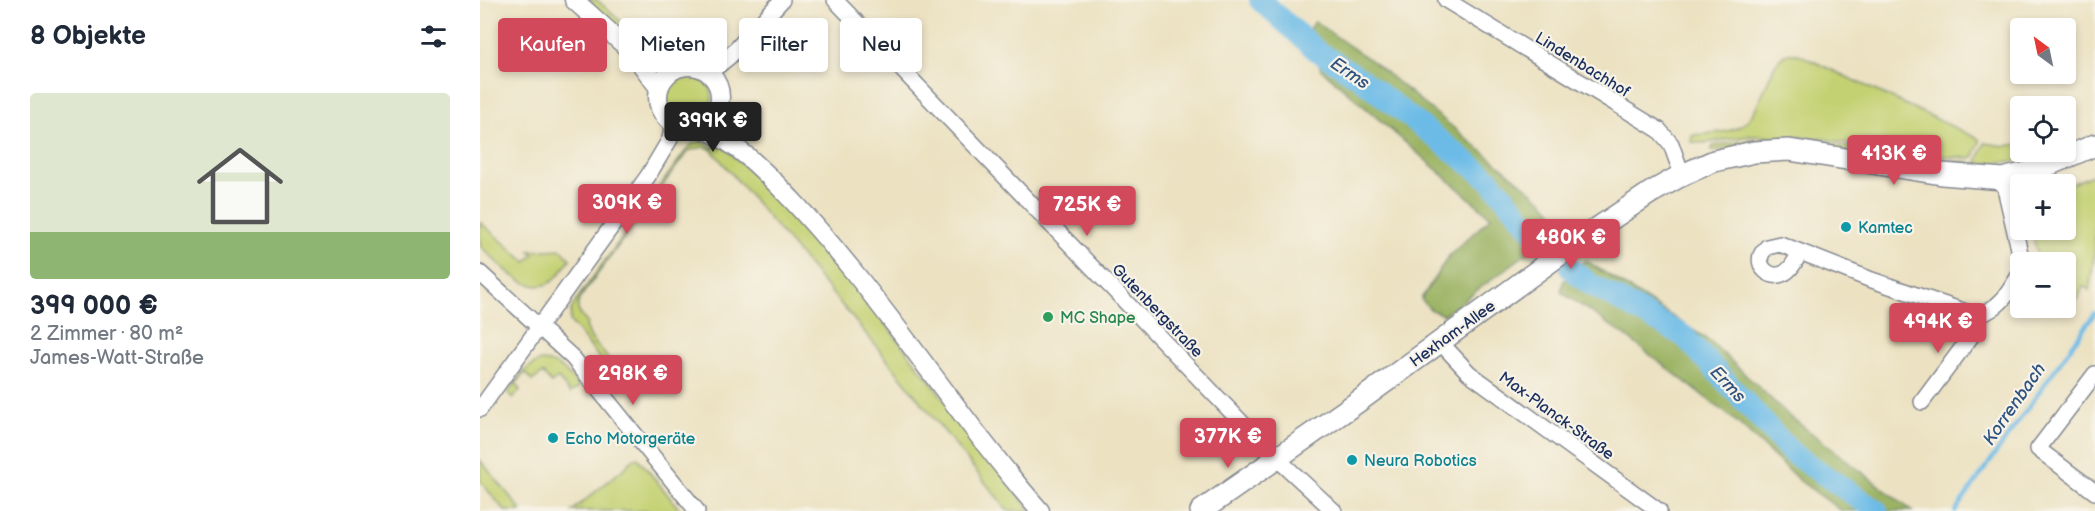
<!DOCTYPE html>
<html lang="de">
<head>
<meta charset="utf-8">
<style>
	body { margin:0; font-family:"Balsamiq Sans",sans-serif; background:#f6f6f7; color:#1f2937; height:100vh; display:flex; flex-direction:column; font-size:22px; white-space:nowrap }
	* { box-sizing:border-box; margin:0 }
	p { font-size:20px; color:#747a83 }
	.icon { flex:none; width:33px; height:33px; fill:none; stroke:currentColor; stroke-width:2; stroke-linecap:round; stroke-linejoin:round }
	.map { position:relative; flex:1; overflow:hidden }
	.side { display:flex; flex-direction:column; background:#fff; width:480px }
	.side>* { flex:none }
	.top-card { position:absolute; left:18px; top:18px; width:570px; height:54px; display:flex; gap:12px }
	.needle { width:39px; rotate:327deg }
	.buttons { position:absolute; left:1530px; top:18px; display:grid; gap:12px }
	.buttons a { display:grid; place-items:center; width:66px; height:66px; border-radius:6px; background:#fff; box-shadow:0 3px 9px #0003; font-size:30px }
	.price { position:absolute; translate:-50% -51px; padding:0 14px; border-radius:6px; background:#d1495b; color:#fff; font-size:20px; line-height:39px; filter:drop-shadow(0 2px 3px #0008) }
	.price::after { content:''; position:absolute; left:50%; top:36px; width:18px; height:14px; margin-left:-9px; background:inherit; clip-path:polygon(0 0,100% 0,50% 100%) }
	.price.current { background:#222; color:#fff }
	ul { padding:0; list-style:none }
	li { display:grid; align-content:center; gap:12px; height:318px; padding:0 30px }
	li+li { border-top:2px solid #e0e1e3 }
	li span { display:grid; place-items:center; height:186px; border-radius:6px; color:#555 }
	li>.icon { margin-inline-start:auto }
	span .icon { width:108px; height:108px; fill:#fffc; stroke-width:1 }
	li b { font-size:26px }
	h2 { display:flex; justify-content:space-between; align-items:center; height:72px; padding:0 30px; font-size:26px }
	.tag { padding:0 21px; border-radius:6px; background:#fff; box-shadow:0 3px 9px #0003; font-size:21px; line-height:54px }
	.tag.current { background:#d1495b; color:#fff }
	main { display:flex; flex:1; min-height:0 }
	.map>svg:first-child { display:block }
	.green { fill:#c4d172; stroke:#708068; stroke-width:1.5 }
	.forest { fill:#9bb364; stroke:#5b7161; stroke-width:1.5 }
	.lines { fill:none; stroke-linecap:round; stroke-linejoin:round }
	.stream { stroke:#6cbbe7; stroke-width:4 }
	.river { stroke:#6cbbe7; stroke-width:22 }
	.minor-casing { stroke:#848890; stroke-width:18 }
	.tertiary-casing { stroke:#848890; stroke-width:21 }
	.secondary-casing { stroke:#848890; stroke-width:24 }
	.minor { stroke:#fff; stroke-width:15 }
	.tertiary { stroke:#fff; stroke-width:18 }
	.secondary { stroke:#fff; stroke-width:21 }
	.culture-dot { fill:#0f9aa8; stroke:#f7f3e8; stroke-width:2 }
	.leisure-dot { fill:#2e9e5b; stroke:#f7f3e8; stroke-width:2 }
	.labels { text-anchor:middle; stroke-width:4.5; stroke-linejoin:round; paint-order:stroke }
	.street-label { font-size:16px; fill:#1b2f5e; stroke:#f7f3e8 }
	.culture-label { font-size:16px; fill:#0d838f; stroke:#f7f3e8; text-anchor:start }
	.leisure-label { font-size:16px; fill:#27864d; stroke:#f7f3e8; text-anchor:start }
	.water-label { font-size:18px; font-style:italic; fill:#2f5280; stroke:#f7f3e8 }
</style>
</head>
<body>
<main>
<section class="side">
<h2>8 Objekte<svg class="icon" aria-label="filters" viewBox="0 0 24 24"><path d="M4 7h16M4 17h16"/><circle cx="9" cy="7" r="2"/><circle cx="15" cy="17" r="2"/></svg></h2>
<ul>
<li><span style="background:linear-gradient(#dfe7d0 75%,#8fb573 0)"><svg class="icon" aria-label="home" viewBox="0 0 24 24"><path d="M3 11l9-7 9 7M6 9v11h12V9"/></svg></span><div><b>399 000 €</b><p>2 Zimmer · 80 m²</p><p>James-Watt-Straße</p></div></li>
</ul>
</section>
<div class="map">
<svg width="1615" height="511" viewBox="0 0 1615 511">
	<rect width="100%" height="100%" fill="#f7f3e8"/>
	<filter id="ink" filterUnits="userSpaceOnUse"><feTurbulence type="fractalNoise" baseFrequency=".0167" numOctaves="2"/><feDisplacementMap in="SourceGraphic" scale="12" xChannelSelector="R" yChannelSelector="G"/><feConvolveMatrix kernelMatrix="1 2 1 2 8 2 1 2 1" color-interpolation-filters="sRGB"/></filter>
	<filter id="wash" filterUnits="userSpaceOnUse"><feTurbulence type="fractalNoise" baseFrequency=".008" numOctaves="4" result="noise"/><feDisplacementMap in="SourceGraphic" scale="24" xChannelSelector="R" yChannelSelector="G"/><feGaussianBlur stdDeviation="1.35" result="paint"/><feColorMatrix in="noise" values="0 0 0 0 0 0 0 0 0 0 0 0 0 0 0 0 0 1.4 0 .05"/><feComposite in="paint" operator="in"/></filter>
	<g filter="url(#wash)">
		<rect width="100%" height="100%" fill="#ece2c2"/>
		<g class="green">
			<path d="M104,0h13l60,54v3c-28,-15 -50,-36 -73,-57z"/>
			<path d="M1307,54h11l181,85 1,3 -6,14 -4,2 -63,-4 -89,-16 -69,-2 -44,7 -14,-1 1,-7c58,-4 56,-8 78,-59 4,-9 7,-17 17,-22z"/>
			<circle cx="209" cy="97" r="23"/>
			<polygon points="1275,140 1334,141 1426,158 1489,162 1492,165 1463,164 1275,144 1231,151 1233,146"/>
			<path d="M221,141l12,7 5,-6 85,76 228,293h-23l-136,-170 -161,-192 -8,-2 -15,4 -108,147c-6,12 1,17 8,26l-2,2 5,12 22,26 -5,5 -38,-48 1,-11 6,-11 110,-150 7,-6z"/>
			<polygon points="1505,143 1525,146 1540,144 1540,152 1570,152 1535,161 1496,164"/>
			<polygon points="1615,174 1615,252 1609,290 1603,286 1599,296 1592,305 1586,299 1586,262 1560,262 1551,230 1586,230 1586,186"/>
			<path d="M0,222l46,40 8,-8 -4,-3 31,-2 9,10c-4,6 -9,14 -14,19 -25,25 -58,-16 -76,-32z"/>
			<path d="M61,361c19,1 26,11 38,26l-9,6 -12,-15 -7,5 -8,-10 -11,8 -7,-9 -9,12 4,6 -7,9 -5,-6c9,-14 16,-26 33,-32z"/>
			<polygon points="157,457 201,511 92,511 148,465 148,464"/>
			<polygon points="0,460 42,511 25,511 0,481"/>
		</g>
		<g class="forest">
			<polygon points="835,22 893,62 1062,200 1085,225 964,315 951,310 941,299 968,257 1011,217 841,69 827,31"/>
			<polygon points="1105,260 1230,341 1307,414 1432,511 1362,511 1320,481 1257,422 1143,334 1081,292 1083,282"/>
		</g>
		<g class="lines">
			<polyline class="stream" points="1475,511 1615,313"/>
			<g class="river">
				<polyline points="780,0 836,50 881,79 1010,180 1065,245"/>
				<polyline points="1091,269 1110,284 1204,336 1312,453 1397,511"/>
			</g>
		</g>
	</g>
	<g filter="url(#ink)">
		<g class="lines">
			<defs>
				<g id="minor">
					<polyline points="355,0 789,451 854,511"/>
					<polyline points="966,0 1179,130 1191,144 1202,175"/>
					<polyline points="229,73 249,57 302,0"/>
					<polyline points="1523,179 1542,262"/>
					<path d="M1320,252c-4,8 -9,19 -18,22 -12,5 -25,-7 -21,-19 1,-3 4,-5 6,-8l13,-3 89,35 109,37c24,-10 29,-21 42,-42"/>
					<polyline points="0,273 93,358 217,511"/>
					<polyline points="960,342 989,373 1179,511"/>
					<polyline points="1615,374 1558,449 1615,492"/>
					<polyline points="1442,402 1492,335 1498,316"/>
					<polyline points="0,409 168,176 190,139 193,125"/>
				</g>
				<g id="tertiary">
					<polyline points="94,0 152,52 179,88"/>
					<circle cx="209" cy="97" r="31"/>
					<path d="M220,127c39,17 63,43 92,73 42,45 79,93 116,142 43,57 85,115 132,169"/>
				</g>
				<polyline id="secondary" points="721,511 879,401 1097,242 1170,193 1202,175 1234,161 1274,152 1309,150 1462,174 1523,179 1554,171 1615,145"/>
			</defs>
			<use href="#minor" class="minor-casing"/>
			<use href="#tertiary" class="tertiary-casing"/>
			<use href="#secondary" class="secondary-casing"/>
			<use href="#minor" class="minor"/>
			<use href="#tertiary" class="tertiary"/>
			<use href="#secondary" class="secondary"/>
		</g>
	</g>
	<g class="culture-dot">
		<circle cx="1366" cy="227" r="6"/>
		<circle cx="73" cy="438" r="6"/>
		<circle cx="872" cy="460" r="6"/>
	</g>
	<circle class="leisure-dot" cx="568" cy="317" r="6"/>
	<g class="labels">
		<g class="street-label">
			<text transform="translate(1103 64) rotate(32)" y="6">Lindenbachhof</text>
			<text transform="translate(678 310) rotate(46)" y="6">Gutenbergstraße</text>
			<text transform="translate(972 333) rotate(-36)" y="6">Hexham-Allee</text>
			<text transform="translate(1077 415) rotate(36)" y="6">Max-Planck-Straße</text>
		</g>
		<g class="culture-label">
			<text x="1378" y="233">Kamtec</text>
			<text x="85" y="444">Echo Motorgeräte</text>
			<text x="884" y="466">Neura Robotics</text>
		</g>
		<g class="leisure-label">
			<text x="580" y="323">MC Shape</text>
		</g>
		<g class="water-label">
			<text transform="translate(870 73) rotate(34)" y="6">Erms</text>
			<text transform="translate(1248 384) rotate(47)" y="6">Erms</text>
			<text transform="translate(1534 404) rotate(-55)" y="6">Korrenbach</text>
		</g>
	</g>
</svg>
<div class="buttons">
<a><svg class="needle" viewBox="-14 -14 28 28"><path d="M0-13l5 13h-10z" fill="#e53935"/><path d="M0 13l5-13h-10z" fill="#747a83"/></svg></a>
<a><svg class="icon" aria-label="locate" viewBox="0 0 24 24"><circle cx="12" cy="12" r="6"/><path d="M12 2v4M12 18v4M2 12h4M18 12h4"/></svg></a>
<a>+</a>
<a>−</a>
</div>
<b class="price current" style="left:233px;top:153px">399K €</b>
<b class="price" style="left:1414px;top:186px">413K €</b>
<b class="price" style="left:147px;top:235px">309K €</b>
<b class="price" style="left:607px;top:237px">725K €</b>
<b class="price" style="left:1091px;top:270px">480K €</b>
<b class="price" style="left:1458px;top:354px">494K €</b>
<b class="price" style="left:153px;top:406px">298K €</b>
<b class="price" style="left:748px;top:469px">377K €</b>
<div class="top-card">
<a class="tag current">Kaufen</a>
<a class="tag">Mieten</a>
<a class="tag">Filter</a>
<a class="tag">Neu</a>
</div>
</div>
</main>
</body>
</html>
